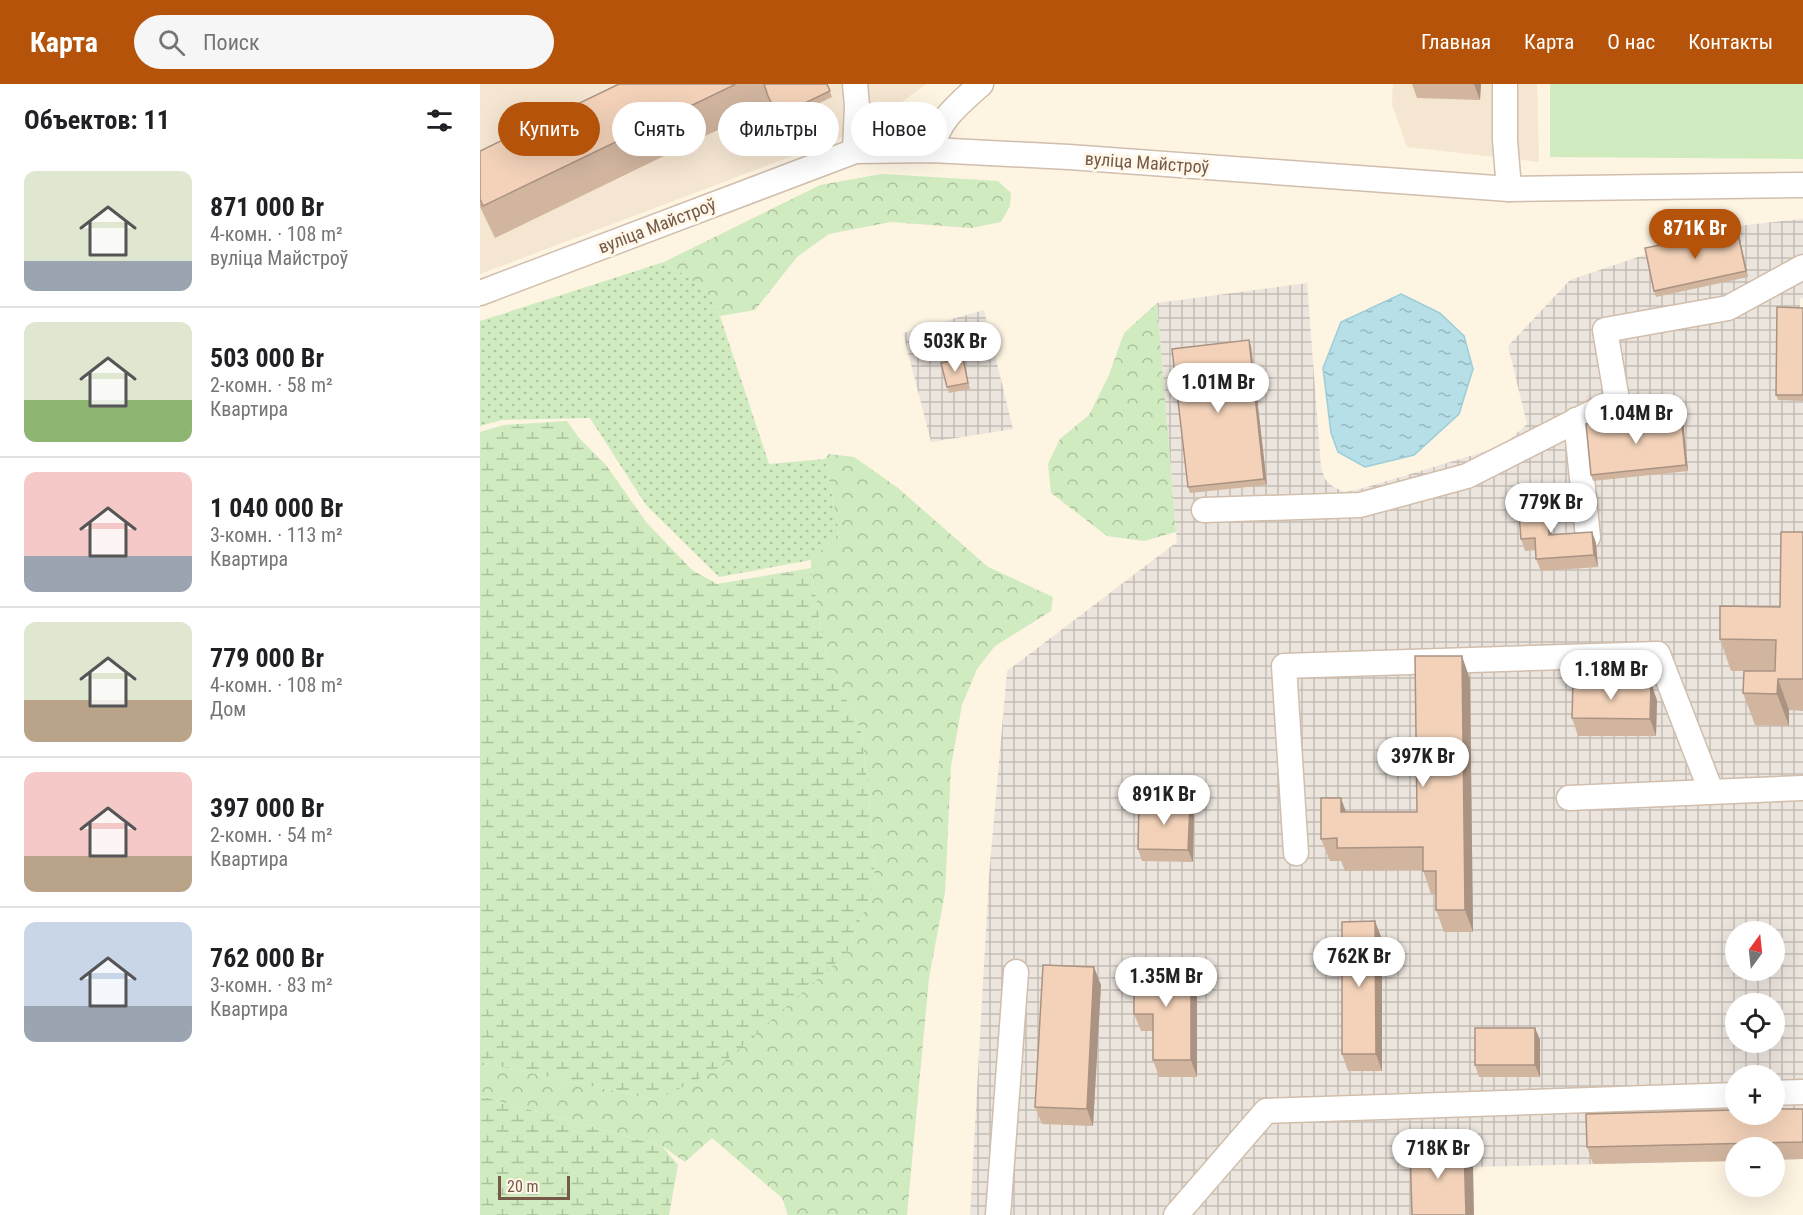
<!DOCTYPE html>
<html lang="ru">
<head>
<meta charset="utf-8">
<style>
	body { margin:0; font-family:"Roboto Condensed",sans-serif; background:#f6f6f6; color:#202124; height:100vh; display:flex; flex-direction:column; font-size:22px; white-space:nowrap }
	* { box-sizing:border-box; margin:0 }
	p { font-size:20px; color:#757577 }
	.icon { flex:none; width:33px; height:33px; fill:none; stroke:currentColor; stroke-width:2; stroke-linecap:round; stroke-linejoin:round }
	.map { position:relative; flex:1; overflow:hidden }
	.side { display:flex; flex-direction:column; background:#fff; width:480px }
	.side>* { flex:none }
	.top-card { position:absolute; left:18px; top:18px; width:570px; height:54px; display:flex; gap:12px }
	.needle { width:39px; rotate:15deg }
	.buttons { position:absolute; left:1245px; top:837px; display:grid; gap:12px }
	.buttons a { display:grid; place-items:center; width:60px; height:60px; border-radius:50%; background:#fff; box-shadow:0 6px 24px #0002; font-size:30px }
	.scale { position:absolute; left:18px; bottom:15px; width:72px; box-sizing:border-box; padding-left:6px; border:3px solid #765a48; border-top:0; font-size:16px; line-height:21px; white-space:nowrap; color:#765a48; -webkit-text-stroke:4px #fff7e9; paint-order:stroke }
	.price { position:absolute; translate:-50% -51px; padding:0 14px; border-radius:21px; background:#fff; color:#222; font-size:20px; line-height:39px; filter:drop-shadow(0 2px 3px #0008) }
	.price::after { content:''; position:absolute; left:50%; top:36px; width:18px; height:14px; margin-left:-9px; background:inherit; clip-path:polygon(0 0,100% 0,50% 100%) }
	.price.selected { background:#b45309; color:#fff }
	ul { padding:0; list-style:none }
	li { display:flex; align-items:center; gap:18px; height:150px; padding:0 24px }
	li+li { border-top:2px solid #e0e0e0 }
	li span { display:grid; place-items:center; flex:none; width:168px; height:120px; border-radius:12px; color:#555 }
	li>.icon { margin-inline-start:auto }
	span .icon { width:72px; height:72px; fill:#fffc; stroke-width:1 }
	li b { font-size:26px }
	h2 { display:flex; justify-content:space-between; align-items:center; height:72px; padding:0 24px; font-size:26px }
	.pill { padding:0 21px; border-radius:27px; background:#fff; box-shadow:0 6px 24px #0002; font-size:21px; line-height:54px }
	.pill.selected { background:#b45309; color:#fff }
	header { display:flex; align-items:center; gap:36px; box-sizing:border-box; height:84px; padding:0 30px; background:#b45309; color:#fff }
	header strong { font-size:28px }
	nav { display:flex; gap:33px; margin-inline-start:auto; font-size:21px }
	.search { width:420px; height:54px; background:#f6f6f6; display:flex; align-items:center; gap:15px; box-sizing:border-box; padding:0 21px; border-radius:33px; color:#757577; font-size:22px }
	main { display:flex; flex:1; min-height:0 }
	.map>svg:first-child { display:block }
	.residential { fill:#f5e6d1 }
	.industrial { fill:url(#industrial-grid); fill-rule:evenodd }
	.grass { fill:#d0ebc0 }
	.forest { fill:url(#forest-crowns) }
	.wetland { fill:url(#wetland-marsh) }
	.park { fill:url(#park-dots) }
	.water { fill:url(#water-ripples); stroke:#9cced9; stroke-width:1.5 }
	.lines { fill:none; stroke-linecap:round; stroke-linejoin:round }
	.minor-casing { stroke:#d1beac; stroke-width:27 }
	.minor { stroke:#fff; stroke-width:24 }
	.wall { fill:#d1b59f }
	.shaded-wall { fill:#aa9382 }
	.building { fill:#f3d2b9; stroke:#aa9382; stroke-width:1.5 }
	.labels { text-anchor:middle; stroke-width:6; stroke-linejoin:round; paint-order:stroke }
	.street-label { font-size:18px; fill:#765a48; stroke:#fff7e9 }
</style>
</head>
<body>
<header>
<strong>Карта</strong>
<div class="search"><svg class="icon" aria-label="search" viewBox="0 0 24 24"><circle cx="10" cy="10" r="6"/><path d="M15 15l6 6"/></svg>Поиск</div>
<nav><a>Главная</a><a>Карта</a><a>О нас</a><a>Контакты</a></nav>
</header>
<main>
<section class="side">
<h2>Объектов: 11<svg class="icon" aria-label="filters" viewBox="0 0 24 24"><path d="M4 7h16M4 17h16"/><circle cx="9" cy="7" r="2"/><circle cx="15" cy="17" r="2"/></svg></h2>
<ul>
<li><span style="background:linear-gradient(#dfe7d0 75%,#9aa5b1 0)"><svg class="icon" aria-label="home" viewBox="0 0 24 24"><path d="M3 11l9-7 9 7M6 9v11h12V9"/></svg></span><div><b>871 000 Br</b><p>4-комн. · 108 m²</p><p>вуліца Майстроў</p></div></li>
<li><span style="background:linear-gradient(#dfe7d0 65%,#8fb573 0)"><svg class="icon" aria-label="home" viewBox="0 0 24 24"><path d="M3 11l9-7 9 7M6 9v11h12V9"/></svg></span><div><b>503 000 Br</b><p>2-комн. · 58 m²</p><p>Квартира</p></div></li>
<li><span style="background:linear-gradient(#f6c9c9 70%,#9aa5b1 0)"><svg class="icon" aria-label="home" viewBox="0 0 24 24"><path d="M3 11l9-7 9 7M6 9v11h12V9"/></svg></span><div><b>1 040 000 Br</b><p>3-комн. · 113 m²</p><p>Квартира</p></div></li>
<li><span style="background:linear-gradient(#dfe7d0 65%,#b9a48a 0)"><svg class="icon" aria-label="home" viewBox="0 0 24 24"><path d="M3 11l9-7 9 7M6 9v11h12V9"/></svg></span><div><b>779 000 Br</b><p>4-комн. · 108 m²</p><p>Дом</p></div></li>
<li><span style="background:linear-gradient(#f6c9c9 70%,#b9a48a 0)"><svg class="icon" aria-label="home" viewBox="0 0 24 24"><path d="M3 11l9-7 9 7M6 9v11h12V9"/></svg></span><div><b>397 000 Br</b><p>2-комн. · 54 m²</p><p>Квартира</p></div></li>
<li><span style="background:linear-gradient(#c9d6e8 70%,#9aa5b1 0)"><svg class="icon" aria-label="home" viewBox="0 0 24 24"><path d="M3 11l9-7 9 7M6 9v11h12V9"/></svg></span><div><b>762 000 Br</b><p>3-комн. · 83 m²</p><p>Квартира</p></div></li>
</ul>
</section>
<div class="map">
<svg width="1323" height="1131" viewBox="0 0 1323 1131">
	<defs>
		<pattern id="industrial-grid" width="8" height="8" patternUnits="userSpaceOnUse" patternTransform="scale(1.5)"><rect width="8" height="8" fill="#ece5de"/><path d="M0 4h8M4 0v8" fill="none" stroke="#c4bdb6"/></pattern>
		<pattern id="forest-crowns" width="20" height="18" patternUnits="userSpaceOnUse" patternTransform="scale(1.5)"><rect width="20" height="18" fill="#d0ebc0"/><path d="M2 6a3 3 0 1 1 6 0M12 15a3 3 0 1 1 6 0" fill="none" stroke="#adc19e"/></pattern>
		<pattern id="wetland-marsh" width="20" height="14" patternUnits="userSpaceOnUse" patternTransform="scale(1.5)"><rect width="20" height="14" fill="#d0ebc0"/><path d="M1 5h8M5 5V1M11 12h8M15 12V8" fill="none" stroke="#adc19e"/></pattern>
		<pattern id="park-dots" width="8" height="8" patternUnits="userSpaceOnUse" patternTransform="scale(1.5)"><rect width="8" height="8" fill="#d0ebc0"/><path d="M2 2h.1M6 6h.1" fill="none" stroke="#adc19e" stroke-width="1.8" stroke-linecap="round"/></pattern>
		<pattern id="water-ripples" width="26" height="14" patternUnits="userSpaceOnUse" patternTransform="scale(1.5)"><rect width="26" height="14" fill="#b6dfe7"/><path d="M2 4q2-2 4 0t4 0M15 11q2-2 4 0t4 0" fill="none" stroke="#99b8bd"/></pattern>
	</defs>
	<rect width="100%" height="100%" fill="#fdf4e2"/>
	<g class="residential">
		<polygon points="0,0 446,0 387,44 0,190"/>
		<polygon points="913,0 1057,0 1059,78 927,63 912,20"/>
	</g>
	<g class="industrial">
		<path d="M1323,135v79l-3,1v14h3v846l-28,1 -1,-12h-38l-1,13 -262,6 1,48h-504l19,-339 18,-205 170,-129 -20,-239 150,-20 14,184 4,12 7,7 12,6 20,-4 139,-42 24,-22 -19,-78 62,-66 77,-26 91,-19 -2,-9zM1256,848h38v38h-38zM1256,920h38v38h-38zM1256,992h38v38h-38z"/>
		<polygon points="504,226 533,345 451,358 423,249"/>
	</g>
	<polygon class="grass" points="1070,0 1323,0 1323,75 1070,73"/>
	<g class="forest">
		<polygon points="402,90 518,97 531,109 530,122 521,138 491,144 411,138 349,150 317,173 275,226 240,232 225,205 184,178 340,101"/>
		<polygon points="677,219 696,448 664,457 627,452 571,409 568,380 580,355 609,331 629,291 644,249"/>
		<polygon points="349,370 374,373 418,404 508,483 573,513 571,527 515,562 497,585 482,621 471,682 465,809 449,894 427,1131 308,1131 302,1114 232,1054 205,1078 182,1062 0,1012 0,978 177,1016 367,869 395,799 389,713 381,647 346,572 331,484 331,476 359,449 345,375"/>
	</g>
	<g class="wetland">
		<polygon points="87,337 99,354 126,381 166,438 212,486 237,500 331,484 346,572 381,647 389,713 395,799 367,869 234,987 177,1016 0,978 0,348 24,341"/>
		<polygon points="0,1012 182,1062 198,1081 189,1131 0,1131"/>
	</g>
	<polygon class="park" points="184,178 225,205 240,232 289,380 345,375 359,449 331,476 239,493 166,421 110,334 22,336 0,342 0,237"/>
	<polygon class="water" points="921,210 960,229 984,252 993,285 979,330 934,371 885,383 858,368 851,349 843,284 861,238"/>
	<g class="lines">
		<defs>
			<g id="minor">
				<polyline points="1025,0 1025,56 1029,105"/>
				<path d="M452,66c6,-31 27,-46 49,-66"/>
				<polyline points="375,67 377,21 375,0"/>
				<polyline points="0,209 375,67 452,66 589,73 1029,105 1323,101"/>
				<polyline points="1096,336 1108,453"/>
				<polyline points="724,426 880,421 987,392 1137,316 1125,246 1248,224 1323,183"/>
				<polyline points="1089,714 1323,704"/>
				<polyline points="816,769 804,582 1178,570 1231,707"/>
				<polyline points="1294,1009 1323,1008"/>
				<polyline points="518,1131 536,888"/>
				<polyline points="696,1131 786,1027 1256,1011"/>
			</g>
		</defs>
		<use href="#minor" class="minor-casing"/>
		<use href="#minor" class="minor"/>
	</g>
	<g class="wall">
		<polygon points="139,0 347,0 352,13 300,38 290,18 291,20 15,154 0,123 0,67"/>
		<polygon points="932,0 1001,0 1000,16 937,14"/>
		<polygon points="1257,145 1268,193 1176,213 1174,207"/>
		<polygon points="1323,224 1323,317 1298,316 1296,311"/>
		<polygon points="771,262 787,401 710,409 708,403"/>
		<polygon points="483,274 490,305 469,309 467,303"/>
		<polygon points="1201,330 1203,336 1208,387 1113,397 1111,391"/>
		<polygon points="1066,416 1070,428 1072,451 1112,448 1116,459 1118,483 1061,487 1056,475 1056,466 1045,467 1041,455"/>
		<polygon points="1323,448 1323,627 1309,626 1309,642 1275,641 1263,609 1264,587 1251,587 1240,555 1300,523"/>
		<polygon points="990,595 993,848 964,848 956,826 956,810 951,810 943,786 865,787 861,777 850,777 841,755 937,728"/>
		<polygon points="1177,616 1176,652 1098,652 1092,634"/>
		<polygon points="710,720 714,732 713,778 662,777 658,765"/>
		<polygon points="902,855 902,987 868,987 862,970"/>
		<polygon points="711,882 717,899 717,993 679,993 673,976 673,947 661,947 654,930"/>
		<polygon points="621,901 613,1042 562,1040 555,1023"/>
		<polygon points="1055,944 1060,956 1060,993 999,993 995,981"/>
		<polygon points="1323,1025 1323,1075 1294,1076 1294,1064 1256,1064 1256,1077 1113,1080 1107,1063"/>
	</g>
	<g class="shaded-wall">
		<polygon points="994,0 1001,0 1000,16"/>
		<polygon points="1257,145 1259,151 1268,193 1266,187"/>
		<polygon points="769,256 771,262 787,401 784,395"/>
		<polygon points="1201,330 1203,336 1208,387 1206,381"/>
		<polygon points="1066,416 1070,428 1073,463 1069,451"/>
		<polygon points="1112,448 1116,459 1118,483 1114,471"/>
		<polygon points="982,572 990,595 993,848 985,826"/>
		<polygon points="1298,595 1309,626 1309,642 1297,610"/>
		<polygon points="1171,599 1177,616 1176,652 1170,635"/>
		<polygon points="861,714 869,736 861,728"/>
		<polygon points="710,720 714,732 713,778 708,766"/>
		<polygon points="895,837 902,855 902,987 896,970"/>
		<polygon points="711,882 717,899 717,993 711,976"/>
		<polygon points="614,883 621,901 613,1042 607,1025"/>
		<polygon points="1055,944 1060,956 1060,993 1055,981"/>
		<polygon points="984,1060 993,1083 994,1131 986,1131"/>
	</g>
	<g class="building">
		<polygon points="139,0 256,0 3,122 0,115 0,67"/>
		<polygon points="284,0 347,0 350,7 298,32 288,12"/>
		<polygon points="1257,145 1266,187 1174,207 1165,164"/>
		<polygon points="1297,223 1323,224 1323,311 1296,311"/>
		<polygon points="769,256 784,395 708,403 692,265"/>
		<polygon points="483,274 488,299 467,303 461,279"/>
		<polygon points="1201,330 1206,381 1111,391 1106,340"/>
		<polygon points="1066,416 1069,451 1112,448 1114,471 1056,475 1055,454 1041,455 1038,418"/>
		<polygon points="1301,448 1323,448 1323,595 1298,595 1297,610 1263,609 1264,587 1295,587 1296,556 1240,555 1240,522 1300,523"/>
		<polygon points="935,572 982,572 985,826 956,826 956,787 943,787 943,763 857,764 857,754 841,755 841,714 861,714 861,728 937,728"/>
		<polygon points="1093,598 1171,599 1170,635 1092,634"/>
		<polygon points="659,719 710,720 708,766 658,765"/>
		<polygon points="895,837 896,970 862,970 862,838"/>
		<polygon points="563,881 614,883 607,1025 555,1023"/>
		<polygon points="654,882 711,882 711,976 673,976 673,930 654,930"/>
		<rect x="995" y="944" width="60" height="37"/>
		<polygon points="1294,1025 1323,1025 1323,1058 1107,1063 1106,1030 1256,1026 1256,1030 1294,1030"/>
		<polygon points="984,1060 986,1131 932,1131 930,1062"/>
	</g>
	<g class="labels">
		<g class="street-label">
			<text transform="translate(667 79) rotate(4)" y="6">вуліца Майстроў</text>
			<text transform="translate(177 142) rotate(-21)" y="6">вуліца Майстроў</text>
		</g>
	</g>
</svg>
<div class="buttons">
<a><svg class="needle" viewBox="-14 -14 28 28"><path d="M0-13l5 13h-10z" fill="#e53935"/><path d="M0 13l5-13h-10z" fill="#757577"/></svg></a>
<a><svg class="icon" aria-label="locate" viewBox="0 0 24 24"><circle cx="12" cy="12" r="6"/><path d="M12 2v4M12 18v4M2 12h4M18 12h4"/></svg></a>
<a>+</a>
<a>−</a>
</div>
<div class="scale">20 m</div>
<b class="price selected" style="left:1215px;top:176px">871K Br</b>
<b class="price" style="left:475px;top:289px">503K Br</b>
<b class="price" style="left:738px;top:330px">1.01M Br</b>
<b class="price" style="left:1156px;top:361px">1.04M Br</b>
<b class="price" style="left:1071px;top:450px">779K Br</b>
<b class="price" style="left:1131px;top:617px">1.18M Br</b>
<b class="price" style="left:943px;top:704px">397K Br</b>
<b class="price" style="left:684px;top:742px">891K Br</b>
<b class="price" style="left:879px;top:904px">762K Br</b>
<b class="price" style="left:686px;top:924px">1.35M Br</b>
<b class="price" style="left:958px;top:1096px">718K Br</b>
<div class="top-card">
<a class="pill selected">Купить</a>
<a class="pill">Снять</a>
<a class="pill">Фильтры</a>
<a class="pill">Новое</a>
</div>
</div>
</main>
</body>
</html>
